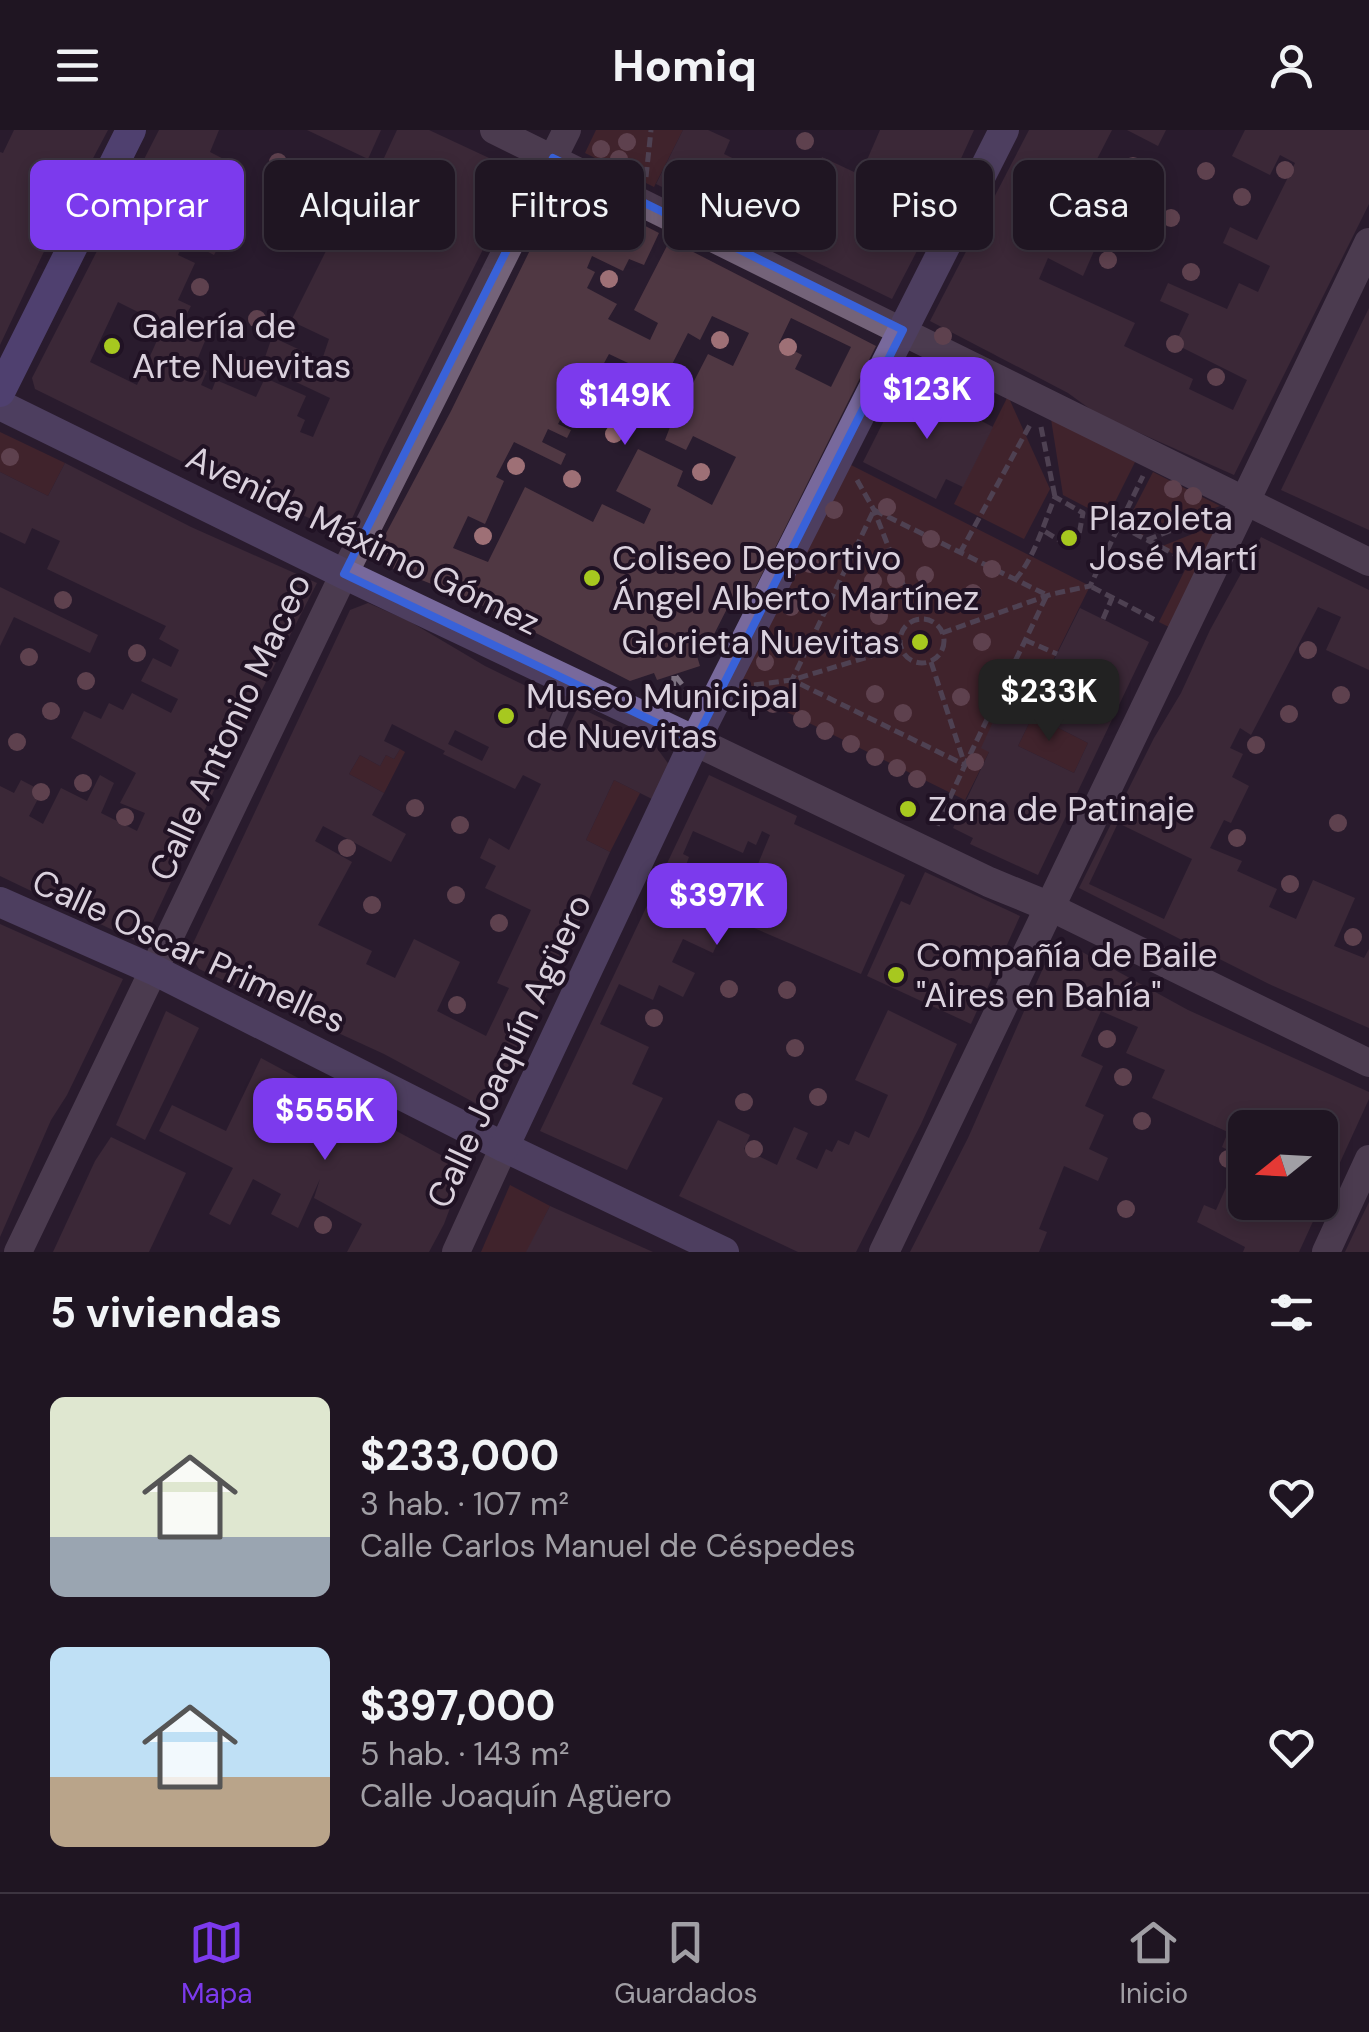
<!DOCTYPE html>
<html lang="es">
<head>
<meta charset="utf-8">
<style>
	body { margin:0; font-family:"DM Sans",sans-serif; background:#271e2a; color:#f1f3f6; height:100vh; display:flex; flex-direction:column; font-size:38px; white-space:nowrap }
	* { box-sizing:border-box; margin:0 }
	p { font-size:32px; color:#a19fa5 }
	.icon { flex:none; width:55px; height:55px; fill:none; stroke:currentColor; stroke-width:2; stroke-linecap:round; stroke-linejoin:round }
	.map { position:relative; height:1122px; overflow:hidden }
	.sheet { display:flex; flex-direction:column; background:#1f1522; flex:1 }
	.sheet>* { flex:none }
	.banner { position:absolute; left:30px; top:30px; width:1310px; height:90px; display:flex; gap:20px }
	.needle { width:65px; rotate:252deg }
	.buttons { position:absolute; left:1228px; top:980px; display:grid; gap:20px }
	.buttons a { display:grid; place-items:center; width:110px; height:110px; border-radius:15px; background:#1f1522; box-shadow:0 5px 15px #0003,0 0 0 2px #3c3440; font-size:50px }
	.price { position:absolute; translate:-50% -85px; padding:0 22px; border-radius:20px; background:#7c3aed; color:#fff; font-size:32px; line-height:65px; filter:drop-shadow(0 2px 5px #0008) }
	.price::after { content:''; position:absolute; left:50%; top:60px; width:30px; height:22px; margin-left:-15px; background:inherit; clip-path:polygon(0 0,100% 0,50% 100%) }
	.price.current { background:#222; color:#fff }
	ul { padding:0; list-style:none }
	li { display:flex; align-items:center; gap:30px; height:250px; padding:0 50px }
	li span { display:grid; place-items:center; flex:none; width:280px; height:200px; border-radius:15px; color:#555 }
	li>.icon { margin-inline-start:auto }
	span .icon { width:120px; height:120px; fill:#fffc; stroke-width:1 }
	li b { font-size:42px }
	h2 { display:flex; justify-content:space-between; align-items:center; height:120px; padding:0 50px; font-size:42px }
	.pill { padding:0 35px; border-radius:15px; background:#1f1522; box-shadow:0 5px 15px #0003,0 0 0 2px #3c3440; font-size:35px; line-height:90px }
	.pill.current { background:#7c3aed; color:#fff }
	header { display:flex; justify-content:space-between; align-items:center; height:130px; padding:0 50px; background:#1f1522; font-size:45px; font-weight:800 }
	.tab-bar { display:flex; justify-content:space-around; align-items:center; height:140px; border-top:2px solid #3c3440; background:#1f1522; font-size:28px; color:#a19fa5 }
	.tab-bar a { display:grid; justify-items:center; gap:5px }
	.tab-bar .current { color:#7c3aed }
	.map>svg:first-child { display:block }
	.green { fill:#5c2d2b }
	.building { fill:#503843; fill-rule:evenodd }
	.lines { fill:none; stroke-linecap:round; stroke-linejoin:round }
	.path { stroke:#7b707f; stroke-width:5; stroke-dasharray:10 5; stroke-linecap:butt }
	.service { stroke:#746379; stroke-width:14 }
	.minor { stroke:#746379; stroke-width:28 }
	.tertiary { stroke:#746379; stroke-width:30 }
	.secondary { stroke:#78699c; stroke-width:30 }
	.primary { stroke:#7c6ebe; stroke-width:30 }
	.tree { fill:#9e7076 }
	.marked { fill:none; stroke:#3962d9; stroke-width:8; stroke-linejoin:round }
	.poi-dot { fill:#a7c81f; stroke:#201224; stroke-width:4 }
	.labels { text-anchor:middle; stroke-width:8; stroke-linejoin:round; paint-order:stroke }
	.poi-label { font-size:35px; fill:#dad1dd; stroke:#201224; text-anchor:start }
	.street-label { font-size:35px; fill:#dad1dd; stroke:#201224 }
</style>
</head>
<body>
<header><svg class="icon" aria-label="menu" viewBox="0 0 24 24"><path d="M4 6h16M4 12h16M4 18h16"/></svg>Homiq<svg class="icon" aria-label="person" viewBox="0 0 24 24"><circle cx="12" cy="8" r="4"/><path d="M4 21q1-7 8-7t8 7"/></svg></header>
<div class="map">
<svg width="1369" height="1122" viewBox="0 0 1369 1122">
	<rect width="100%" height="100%" fill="#291c2e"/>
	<g class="green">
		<polygon points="596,0 683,0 654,57 585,23"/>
		<polygon points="1008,266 1050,359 1024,409 954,374"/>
		<polygon points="1051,289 1135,332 1107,388 1063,365"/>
		<polygon points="0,302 65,333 48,366 0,342"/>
		<polygon points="849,334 1090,456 1012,613 989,622 965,670 736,557"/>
		<polygon points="1153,342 1220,376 1139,406 1124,398"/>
		<polygon points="1230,389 1175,500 1159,492 1189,432 1160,417"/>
		<polygon points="1033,585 1088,613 1074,643 1018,616"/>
		<polygon points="400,619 405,622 384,663 349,644 360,625 380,636 386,625 394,629"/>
		<polygon points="614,650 640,663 610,722 586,710"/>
		<polygon points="510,1055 550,1076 527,1122 481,1122"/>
	</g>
	<g class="building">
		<polygon points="14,0 108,0 48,113 0,215 0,22 3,23"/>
		<path d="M159,0h60l-9,22 31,16 -18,37 13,7 -22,43 -29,-15 -7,15 17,8 -17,37 13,6 -10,19 26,11 -12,29 12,6 -6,14 11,5 4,-10 40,17 9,-19 41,18 -9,20 8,4 -5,12 13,5 17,-39 -68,-32 10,-29 50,23 7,-21 -38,-18 44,-88 38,16 16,-36 20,7 -44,-21 32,-69h32l92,43 -138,277 -38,84 -164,-73 -146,-72 -3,-11zM118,172l46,23 -27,60 -47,-23z"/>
		<polygon points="307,0 381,0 368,29"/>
		<polygon points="683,0 708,0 730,10 724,24 755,39 759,32 810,54 822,27 899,63 906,50 867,30 880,0 974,0 933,90 892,169 656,54"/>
		<polygon points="1029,0 1112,0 1096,31 1129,47 1104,101 1081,90 1076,82 1075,104 1097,114 1083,146 1048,128 1039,149 1135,193 1124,216 1193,249 1189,259 1233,280 1247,250 1175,214 1189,184 1160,171 1168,153 1227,179 1239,153 1258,162 1270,136 1223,113 1230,97 1257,110 1295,33 1280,25 1270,45 1232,26 1245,0 1369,0 1369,74 1234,345 1097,284 1068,263 930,191"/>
		<polygon points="1127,0 1166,0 1158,16"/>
		<path d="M575,60l84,43 -15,32 -15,-6 -6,12 -31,-15 -5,12 8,4 -8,16 30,16 -9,15 42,21 8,-17 -24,-13 36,-70 206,106 -127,254 -14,-7 -31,61 -7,2 3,10 -43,14 -3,-7 -24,8 -161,-82 -80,-32 -6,-28 68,-128 108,-220zM712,186l37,17 -16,33 -25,-12 -16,31 -16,-8 -14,30 13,7 -10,26 21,10 7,-14 43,21 -24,48 -35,-19 6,-15 -45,-22 -22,42 35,18 -7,15 -42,-20 -9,18 -68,-35 -37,75 -35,-14 15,-32 17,8 19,-43 -8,-4 18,-35 47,23 5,-11 -24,-12 6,-13 19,9 4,-8 -13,-6 21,-39 18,11 8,-16 -8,-4 12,-22 55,26 24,-47 12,7zM791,188l60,29 -20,40 -36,-18 7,-14 -23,-12z"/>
		<polygon points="1369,178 1369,400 1281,360"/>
		<polygon points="904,251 993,297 963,357 946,349 936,369 863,332"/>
		<polygon points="65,333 191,397 317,453 253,577 142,814 0,746 0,656 14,663 21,650 42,661 29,686 43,694 61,658 87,671 100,645 114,653 101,683 137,701 145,683 120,673 136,643 71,608 84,581 101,589 109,573 123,580 132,563 171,583 178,569 141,551 153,528 171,537 179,520 159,509 166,496 47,439 60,411 32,398 25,414 0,402 0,342 48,366"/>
		<path d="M1261,407l108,53v80l-43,-20 15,-33 -23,-10 -67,128 -11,-7 -10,20 13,6 -11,23 17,9 -18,37 -7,-3 -14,28 32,13 -5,10 40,18 -8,18 27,12 17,-39 42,18 -21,48 30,12 5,-9v79l-100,-44 -190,-96 75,-150 27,-45 29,-63zM1118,693l74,36 -28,60 -75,-35z"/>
		<polygon points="0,457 98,505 90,523 14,487 0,516"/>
		<path d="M368,473l41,18 76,45 72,35 -17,36 19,9 19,-39 75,36 17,23 -16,34 -40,-20 -28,60 24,12 -68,153 -52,106 -106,-57 -185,-85 -10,-17 161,-342zM392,594l53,27 -2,3 72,35 8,-14 18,9 -32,66 -20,-12 -9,20 16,8 -11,22 46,22 -34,73 12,5 -23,48 -49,-25 23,-49 -46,-23 -19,39 -29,-14 6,-13 -54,-26 34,-63 -37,-21 8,-15 68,36 15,-28 -34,-19 12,-22 -35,-19 11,-19 20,11 6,-11 8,4 6,-10 -16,-8zM455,600l34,17 -7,14 -34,-17z"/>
		<path d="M1080,478l69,34 -111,233 -68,-31 3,-6 -20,-10 36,-76 -8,-4 28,-61 25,13zM1033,585l55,28 -14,30 -56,-27z"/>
		<circle cx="920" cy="512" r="11"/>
		<polygon points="709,645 797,686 794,694 905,745 861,844 747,795 766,751 753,746 770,705 762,701 756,715 748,711 743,723 693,701 683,724 689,727 686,735 718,748 721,742 744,752 713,823 683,809 672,832 695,843 683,867 659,855 653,870 619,854 600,894 649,917 632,954 663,968 627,1040 540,1001"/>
		<polygon points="925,742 1020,786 971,894 867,846 901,771 910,775"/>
		<polygon points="0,794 123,849 67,965 51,990 0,1107"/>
		<path d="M1062,817l13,1 113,62 181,82v7l-70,153h-56l2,-5 -48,-25 7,-17 12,5 24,-54 -18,-9 6,-15 -76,-34 13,-28 -39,-17 12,-26 -37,-16 -20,45 22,10 -18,40 19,9 -15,34 19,9 -10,23 -34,-15 -25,63 8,3 -8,20h-129l58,-114 76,-172zM1245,998h75v74h-75z"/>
		<polygon points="888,880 957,914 921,994 856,1122 798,1122 679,1066 718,990 750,1005 744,1019 777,1035 794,997 808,1003 796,1029 817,1039 826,1019 832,1022 838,1010 849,1015 855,1001 869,1008 888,965 855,950"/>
		<polygon points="166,881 199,898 145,1010 116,995"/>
		<polygon points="261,928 465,1038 444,1094 429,1122 347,1122 362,1094 314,1068 320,1049 298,1098 271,1084 281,1064 253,1049 230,1095 209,1084 233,1038 159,1001 172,975 226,1001"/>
		<polygon points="111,1007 186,1043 149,1122 53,1122 95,1031"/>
		<polygon points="1369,1072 1369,1122 1345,1122 1352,1107"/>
		<polygon points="550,1076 644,1118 653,1122 526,1122"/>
	</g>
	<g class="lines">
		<g class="path">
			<polyline points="646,47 651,0"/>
			<polyline points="1041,297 1055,367"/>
			<polyline points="857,350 874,380 917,490"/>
			<polygon points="874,380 1047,465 965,635 792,550"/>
			<polyline points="1120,396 1188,431"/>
			<polyline points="1147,410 1209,385"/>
			<polyline points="960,423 1031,293"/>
			<path d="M1015,450c20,-23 28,-55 40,-83l28,16 -5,27 -11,5 -26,-16"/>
			<polyline points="1092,457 1157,491"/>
			<polyline points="1103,489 1112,468"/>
			<circle cx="922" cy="511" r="22"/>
			<polyline points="942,503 1052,464 1090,456 1143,346"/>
			<polyline points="1025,510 1057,524"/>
			<polyline points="931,532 965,635 936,698"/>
			<polyline points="754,555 792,550 901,517"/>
			<polyline points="673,571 674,544 691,566"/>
		</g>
		<polyline class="service" points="548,612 573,553"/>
		<g class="minor">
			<polyline points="494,0 1369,432"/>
			<polyline points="1050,777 1369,933"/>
			<polyline points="18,1122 344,444 567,0"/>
			<polyline points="456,1122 504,1017"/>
			<polyline points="1326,1122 1369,1029"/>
		</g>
		<g class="tertiary">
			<polyline points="695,611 989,752 1050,777"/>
			<polyline points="884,1122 1369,113"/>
		</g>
		<g class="secondary">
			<polyline points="0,275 344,444 695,611"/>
			<polyline points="0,772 156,841 504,1017 724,1122"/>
			<polyline points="504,1017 695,611 1004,0"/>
		</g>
		<polyline class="primary" points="0,262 131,0"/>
	</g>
	<g class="tree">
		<circle cx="805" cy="11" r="9"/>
		<circle cx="627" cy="12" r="9"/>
		<circle cx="601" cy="19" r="9"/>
		<circle cx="619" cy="29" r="9"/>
		<circle cx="278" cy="32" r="9"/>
		<circle cx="1133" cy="36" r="9"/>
		<circle cx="1285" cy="40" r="9"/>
		<circle cx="1206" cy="41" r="9"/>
		<circle cx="1242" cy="67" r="9"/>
		<circle cx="444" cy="88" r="9"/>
		<circle cx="1171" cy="88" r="9"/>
		<circle cx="350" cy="92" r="9"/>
		<circle cx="293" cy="109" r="9"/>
		<circle cx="1108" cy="130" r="9"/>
		<circle cx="1191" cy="142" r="9"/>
		<circle cx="609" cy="149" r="9"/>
		<circle cx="200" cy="157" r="9"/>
		<circle cx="257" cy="189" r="9"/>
		<circle cx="943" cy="206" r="9"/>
		<circle cx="720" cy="210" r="9"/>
		<circle cx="1175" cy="214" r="9"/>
		<circle cx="788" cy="217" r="9"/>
		<circle cx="245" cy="238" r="9"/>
		<circle cx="1216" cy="247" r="9"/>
		<circle cx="590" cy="286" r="9"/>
		<circle cx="614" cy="304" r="9"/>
		<circle cx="10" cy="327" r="9"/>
		<circle cx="516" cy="336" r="9"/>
		<circle cx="701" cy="342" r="9"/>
		<circle cx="572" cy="349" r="9"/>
		<circle cx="1173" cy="359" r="9"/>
		<circle cx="1193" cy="366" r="9"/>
		<circle cx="887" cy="377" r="9"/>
		<circle cx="834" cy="380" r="9"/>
		<circle cx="483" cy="406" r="9"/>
		<circle cx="931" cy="409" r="9"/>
		<circle cx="810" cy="434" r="9"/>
		<circle cx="992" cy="439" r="9"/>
		<circle cx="925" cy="445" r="9"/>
		<circle cx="896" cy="449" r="9"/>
		<circle cx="873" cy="451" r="9"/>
		<circle cx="973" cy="463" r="9"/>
		<circle cx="63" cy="470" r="9"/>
		<circle cx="791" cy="477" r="9"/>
		<circle cx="879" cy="486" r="9"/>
		<circle cx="982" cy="512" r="9"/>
		<circle cx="1308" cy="520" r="9"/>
		<circle cx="137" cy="523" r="9"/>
		<circle cx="29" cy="527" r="9"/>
		<circle cx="765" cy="532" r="9"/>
		<circle cx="86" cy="551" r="9"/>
		<circle cx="875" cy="564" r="9"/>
		<circle cx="1341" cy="565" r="9"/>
		<circle cx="961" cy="567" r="9"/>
		<circle cx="773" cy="574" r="9"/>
		<circle cx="51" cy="581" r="9"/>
		<circle cx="903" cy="583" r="9"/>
		<circle cx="1289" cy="584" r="9"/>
		<circle cx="802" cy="589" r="9"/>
		<circle cx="825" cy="601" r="9"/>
		<circle cx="17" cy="612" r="9"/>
		<circle cx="851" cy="614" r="9"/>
		<circle cx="1256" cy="615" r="9"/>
		<circle cx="875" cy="627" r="9"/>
		<circle cx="975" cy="632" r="9"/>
		<circle cx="897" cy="638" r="9"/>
		<circle cx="917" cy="649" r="9"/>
		<circle cx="83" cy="653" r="9"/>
		<circle cx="41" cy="662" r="9"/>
		<circle cx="415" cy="678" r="9"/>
		<circle cx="125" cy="687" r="9"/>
		<circle cx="1338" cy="693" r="9"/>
		<circle cx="460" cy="695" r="9"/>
		<circle cx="1237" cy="708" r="9"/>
		<circle cx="347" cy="718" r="9"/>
		<circle cx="1290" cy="754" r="9"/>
		<circle cx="456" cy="765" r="9"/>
		<circle cx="372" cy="775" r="9"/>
		<circle cx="499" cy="793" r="9"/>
		<circle cx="1353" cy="807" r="9"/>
		<circle cx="729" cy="859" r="9"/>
		<circle cx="787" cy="860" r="9"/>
		<circle cx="457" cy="875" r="9"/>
		<circle cx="654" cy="888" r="9"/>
		<circle cx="1107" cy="909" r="9"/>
		<circle cx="795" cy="918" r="9"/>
		<circle cx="1123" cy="947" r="9"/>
		<circle cx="818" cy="967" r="9"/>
		<circle cx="744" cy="972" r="9"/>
		<circle cx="1142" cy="991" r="9"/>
		<circle cx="754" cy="1019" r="9"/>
		<circle cx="1228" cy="1029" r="9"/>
		<circle cx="1126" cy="1079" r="9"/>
		<circle cx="323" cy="1095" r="9"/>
	</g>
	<path d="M0 0H1369V1122H0ZM553,28l350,172 -208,411 -351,-167z" fill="#291c2e" fill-opacity=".55" fill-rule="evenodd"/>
	<path class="marked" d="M553,28l350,172 -208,411 -351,-167z"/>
	<g class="poi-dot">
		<circle cx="112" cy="216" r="10"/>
		<circle cx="1069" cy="408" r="10"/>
		<circle cx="592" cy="448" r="10"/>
		<circle cx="920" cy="512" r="10"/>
		<circle cx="506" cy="586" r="10"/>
		<circle cx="908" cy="679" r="10"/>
		<circle cx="896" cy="845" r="10"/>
	</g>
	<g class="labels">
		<g class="poi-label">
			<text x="132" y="208">Galería de<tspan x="132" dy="40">Arte Nuevitas</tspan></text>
			<text x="1089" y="400">Plazoleta<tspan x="1089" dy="40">José Martí</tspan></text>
			<text x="612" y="440">Coliseo Deportivo<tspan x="612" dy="40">Ángel Alberto Martínez</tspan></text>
			<text x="900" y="524" text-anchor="end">Glorieta Nuevitas</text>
			<text x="526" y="578">Museo Municipal<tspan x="526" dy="40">de Nuevitas</tspan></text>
			<text x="928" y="691">Zona de Patinaje</text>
			<text x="916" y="837">Compañía de Baile<tspan x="916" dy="40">"Aires en Bahía"</tspan></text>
		</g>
		<g class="street-label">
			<text transform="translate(363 410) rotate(26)" y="12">Avenida Máximo Gómez</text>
			<text transform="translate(230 597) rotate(-65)" y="12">Calle Antonio Maceo</text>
			<text transform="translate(189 821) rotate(25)" y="12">Calle Oscar Primelles</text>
			<text transform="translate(509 921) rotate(-65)" y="12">Calle Joaquín Agüero</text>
		</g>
	</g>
</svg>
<div class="buttons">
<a><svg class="needle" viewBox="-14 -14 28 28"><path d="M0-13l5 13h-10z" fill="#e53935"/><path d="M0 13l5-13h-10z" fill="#a19fa5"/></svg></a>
</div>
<b class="price" style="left:927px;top:312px">$123K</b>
<b class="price" style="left:625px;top:318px">$149K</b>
<b class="price current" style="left:1049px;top:614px">$233K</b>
<b class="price" style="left:717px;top:818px">$397K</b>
<b class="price" style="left:325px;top:1033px">$555K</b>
<div class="banner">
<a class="pill current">Comprar</a>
<a class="pill">Alquilar</a>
<a class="pill">Filtros</a>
<a class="pill">Nuevo</a>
<a class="pill">Piso</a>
<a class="pill">Casa</a>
</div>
</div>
<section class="sheet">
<h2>5 viviendas<svg class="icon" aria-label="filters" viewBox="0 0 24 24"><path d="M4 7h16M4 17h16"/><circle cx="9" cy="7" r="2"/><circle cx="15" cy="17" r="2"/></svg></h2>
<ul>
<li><span style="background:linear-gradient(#dfe7d0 70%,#9aa5b1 0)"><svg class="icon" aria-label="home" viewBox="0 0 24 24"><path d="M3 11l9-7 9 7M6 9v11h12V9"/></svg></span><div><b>$233,000</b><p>3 hab. · 107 m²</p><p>Calle Carlos Manuel de Céspedes</p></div><svg class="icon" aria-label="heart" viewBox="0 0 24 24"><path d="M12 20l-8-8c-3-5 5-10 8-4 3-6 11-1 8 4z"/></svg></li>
<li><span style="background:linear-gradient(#bfe0f5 65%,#b9a48a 0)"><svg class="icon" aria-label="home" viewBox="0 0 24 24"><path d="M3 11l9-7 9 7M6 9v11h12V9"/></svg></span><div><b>$397,000</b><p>5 hab. · 143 m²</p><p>Calle Joaquín Agüero</p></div><svg class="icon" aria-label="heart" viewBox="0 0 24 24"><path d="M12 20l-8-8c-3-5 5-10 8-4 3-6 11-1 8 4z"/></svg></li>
</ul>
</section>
<nav class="tab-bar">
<a class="current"><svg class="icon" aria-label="map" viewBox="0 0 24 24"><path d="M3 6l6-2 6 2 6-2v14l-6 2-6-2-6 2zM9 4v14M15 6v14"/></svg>Mapa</a>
<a><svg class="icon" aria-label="saved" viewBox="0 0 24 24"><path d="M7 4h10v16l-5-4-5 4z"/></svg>Guardados</a>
<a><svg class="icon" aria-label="home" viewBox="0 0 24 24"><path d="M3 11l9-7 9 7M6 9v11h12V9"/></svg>Inicio</a>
</nav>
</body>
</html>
